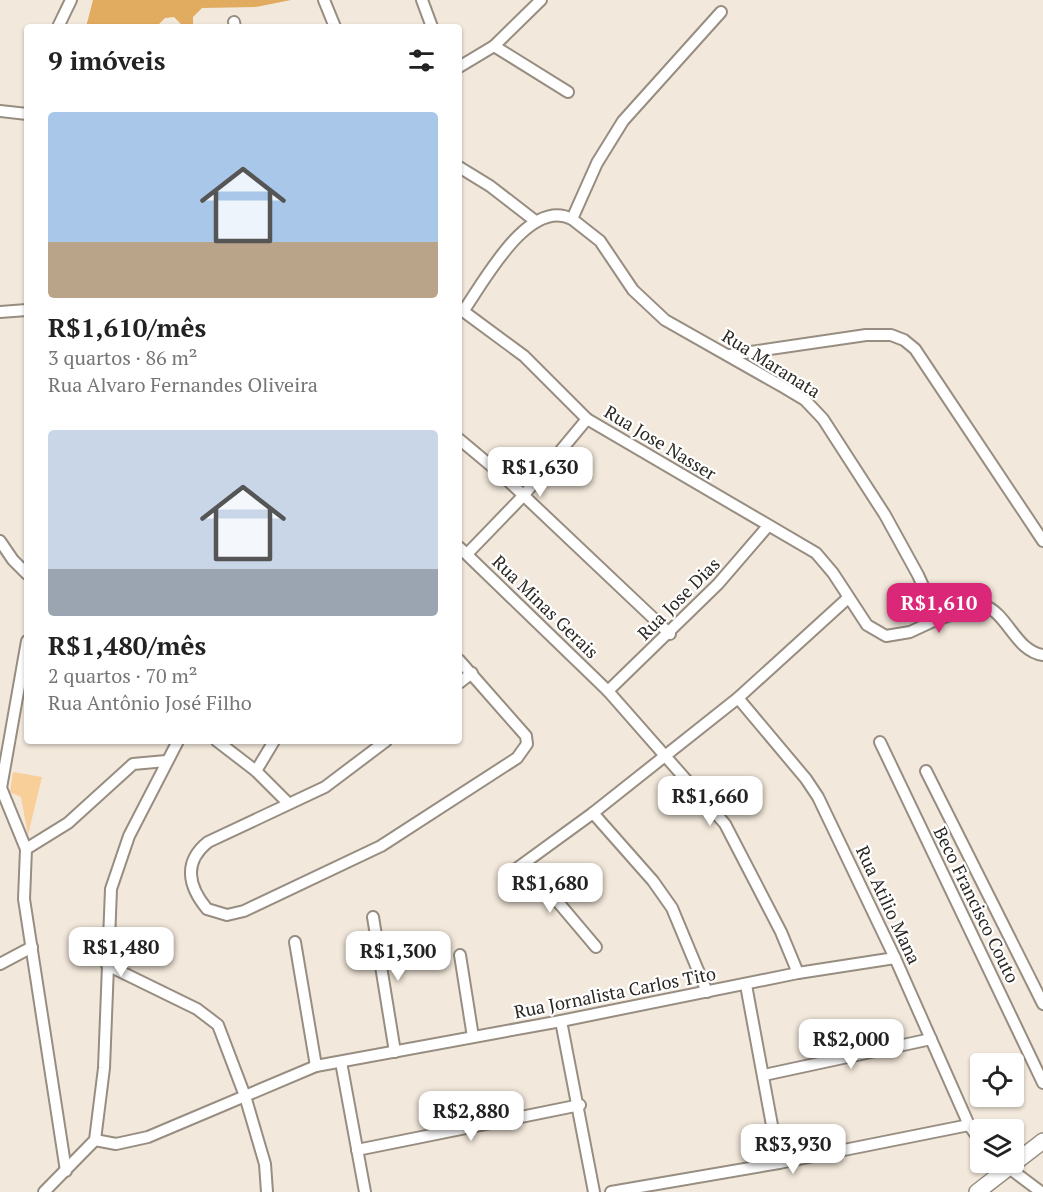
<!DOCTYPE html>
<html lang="pt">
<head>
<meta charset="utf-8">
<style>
	body { margin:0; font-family:"PT Serif",serif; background:#f6f6f6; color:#222; height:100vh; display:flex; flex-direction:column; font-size:22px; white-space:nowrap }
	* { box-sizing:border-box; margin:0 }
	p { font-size:20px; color:#767676 }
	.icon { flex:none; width:33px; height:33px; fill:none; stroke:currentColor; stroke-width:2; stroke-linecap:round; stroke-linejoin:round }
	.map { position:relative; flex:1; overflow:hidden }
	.drawer { position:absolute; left:24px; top:24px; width:438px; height:720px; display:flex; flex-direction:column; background:#fff; border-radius:6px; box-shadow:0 2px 4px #0004 }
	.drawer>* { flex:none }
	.tools { position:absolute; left:970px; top:1053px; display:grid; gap:12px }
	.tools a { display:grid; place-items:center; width:54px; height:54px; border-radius:6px; background:#fff; box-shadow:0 2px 4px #0004; font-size:30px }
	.price { position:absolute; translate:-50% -51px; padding:0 14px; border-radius:12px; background:#fff; color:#222; font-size:20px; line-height:39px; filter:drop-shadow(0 2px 3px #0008) }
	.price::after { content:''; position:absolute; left:50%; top:36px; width:18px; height:14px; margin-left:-9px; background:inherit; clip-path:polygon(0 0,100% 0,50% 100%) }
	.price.active { background:#db2777; color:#fff }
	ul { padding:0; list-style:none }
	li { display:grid; align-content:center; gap:12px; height:318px; padding:0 24px }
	li span { display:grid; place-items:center; height:186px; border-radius:6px; color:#555 }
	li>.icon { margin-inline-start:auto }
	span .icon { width:108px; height:108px; fill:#fffc; stroke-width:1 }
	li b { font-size:26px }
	h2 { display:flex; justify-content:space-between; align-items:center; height:72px; padding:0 24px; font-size:26px }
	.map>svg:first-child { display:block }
	.green { fill:#f9cf99 }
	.forest { fill:#e2ac60 }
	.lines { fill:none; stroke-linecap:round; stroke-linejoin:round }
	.street-casing { stroke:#978d81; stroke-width:14 }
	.secondary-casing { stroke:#978d81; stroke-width:18 }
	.street { stroke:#fff; stroke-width:10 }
	.secondary { stroke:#fff; stroke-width:15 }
	.labels { text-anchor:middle; stroke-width:4.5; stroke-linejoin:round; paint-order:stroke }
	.street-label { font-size:18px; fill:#2b2722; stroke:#fff }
</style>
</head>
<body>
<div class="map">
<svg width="1043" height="1192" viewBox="0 0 1043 1192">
	<rect width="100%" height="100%" fill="#f2e8db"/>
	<polygon class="green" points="13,772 42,777 28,835 21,797 10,792"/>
	<polygon class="forest" points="93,0 291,0 256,7 202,8 193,17 193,27 184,27 174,17 165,18 156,27 86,27"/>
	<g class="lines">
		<defs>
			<g id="street">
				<polyline points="324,0 335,27"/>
				<polyline points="422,0 432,27"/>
				<polyline points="721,12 623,121 597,163 572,219 600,241 633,290 665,320 785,388 805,400 823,419 885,515 918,575 938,619"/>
				<polyline points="234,22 235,27"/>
				<polyline points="58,27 71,0"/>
				<polyline points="494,46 568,92"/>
				<polyline points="459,67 494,46 541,0"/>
				<polyline points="0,111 27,114"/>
				<polyline points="459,167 490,186 534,220"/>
				<path d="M459,308l65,48 63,63 229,134 17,20 34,52 19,11 24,-4 28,-13 45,-14c25,8 32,46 60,50"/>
				<path d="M464,310c21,-30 65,-113 108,-91"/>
				<polyline points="0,312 27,310"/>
				<polyline points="730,355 866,335 891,335 904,340 915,349 1043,541"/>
				<polyline points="459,439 502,475 670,634"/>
				<polyline points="0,541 13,560 27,574"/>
				<polyline points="459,547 608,691 725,824 781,932 798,973"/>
				<polyline points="467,554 523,496 587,419"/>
				<polyline points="27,641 1,788 26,849 24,899 66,1171"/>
				<polyline points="459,683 472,673"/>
				<polyline points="608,691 718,584 768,526"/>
				<polyline points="738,698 806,779 818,797 895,958 969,1125 981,1142"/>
				<polyline points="217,741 256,771 288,803"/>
				<path d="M386,741l-61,46 -117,55c-25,20 -20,44 -1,67l20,6 17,-4 137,-65 136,-88 10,-14 -1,-8 -67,-76"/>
				<polyline points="880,742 1043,1083"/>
				<polyline points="256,771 274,741"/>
				<polyline points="926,771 1043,1004"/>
				<polyline points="593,813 653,881 672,908 707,992"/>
				<polyline points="26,849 68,823 133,764 166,761"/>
				<polyline points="525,863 596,947"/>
				<polyline points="505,877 593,813 738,698 848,598"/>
				<polyline points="373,917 395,1052"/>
				<polyline points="295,942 316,1066"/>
				<polyline points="460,955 473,1037"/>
				<polyline points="0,964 32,947"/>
				<polyline points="107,965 197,1009 218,1025 245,1096 265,1164 267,1192"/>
				<polyline points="746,985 779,1163"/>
				<polyline points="561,1021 594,1192"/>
				<polyline points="341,1062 365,1192"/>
				<polyline points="764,1075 931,1039"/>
				<polyline points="95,1140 116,1144 148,1137 316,1066 561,1021 798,973 895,958"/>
				<polyline points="357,1150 580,1105"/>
				<polyline points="1001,1162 1041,1192"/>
				<polyline points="44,1192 95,1140 104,1068 111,889 129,836 178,741"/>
				<polyline points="611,1192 779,1163 969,1125"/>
			</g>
			<polyline id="secondary" points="977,1192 1043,1141"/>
		</defs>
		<use href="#street" class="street-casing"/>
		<use href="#secondary" class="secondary-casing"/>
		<use href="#street" class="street"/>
		<use href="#secondary" class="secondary"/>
	</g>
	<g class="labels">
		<g class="street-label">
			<text transform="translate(771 364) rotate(32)" y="6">Rua Maranata</text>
			<text transform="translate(660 443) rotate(31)" y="6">Rua Jose Nasser</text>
			<text transform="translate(679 599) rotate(-45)" y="6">Rua Jose Dias</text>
			<text transform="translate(545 607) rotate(44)" y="6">Rua Minas Gerais</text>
			<text transform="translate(888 905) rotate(65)" y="6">Rua Atilio Mana</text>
			<text transform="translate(976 905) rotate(64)" y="6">Beco Francisco Couto</text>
			<text transform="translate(615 993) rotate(-11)" y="6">Rua Jornalista Carlos Tito</text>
		</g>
	</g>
</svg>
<div class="tools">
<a><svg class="icon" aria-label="locate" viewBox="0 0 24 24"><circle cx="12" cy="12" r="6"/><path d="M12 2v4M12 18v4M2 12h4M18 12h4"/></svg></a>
<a><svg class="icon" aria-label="layers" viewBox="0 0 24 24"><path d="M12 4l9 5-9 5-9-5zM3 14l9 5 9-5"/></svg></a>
</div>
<b class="price" style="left:540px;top:498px">R$1,630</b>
<b class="price active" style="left:939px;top:634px">R$1,610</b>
<b class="price" style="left:710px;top:827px">R$1,660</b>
<b class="price" style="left:550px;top:914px">R$1,680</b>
<b class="price" style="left:121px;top:978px">R$1,480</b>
<b class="price" style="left:398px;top:982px">R$1,300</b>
<b class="price" style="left:851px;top:1070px">R$2,000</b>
<b class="price" style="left:471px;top:1142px">R$2,880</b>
<b class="price" style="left:793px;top:1175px">R$3,930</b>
<section class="drawer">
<h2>9 imóveis<svg class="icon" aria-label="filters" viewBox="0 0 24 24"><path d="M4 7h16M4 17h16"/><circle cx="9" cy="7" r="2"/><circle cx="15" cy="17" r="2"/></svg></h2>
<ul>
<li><span style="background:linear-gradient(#a9c7e8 70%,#b9a48a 0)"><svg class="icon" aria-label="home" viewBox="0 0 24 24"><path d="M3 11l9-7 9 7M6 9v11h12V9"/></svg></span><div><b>R$1,610/mês</b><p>3 quartos · 86 m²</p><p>Rua Alvaro Fernandes Oliveira</p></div></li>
<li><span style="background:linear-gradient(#c9d6e8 75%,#9aa5b1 0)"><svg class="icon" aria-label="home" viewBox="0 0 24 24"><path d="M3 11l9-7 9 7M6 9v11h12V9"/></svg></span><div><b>R$1,480/mês</b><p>2 quartos · 70 m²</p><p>Rua Antônio José Filho</p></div></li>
</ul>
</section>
</div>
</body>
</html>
